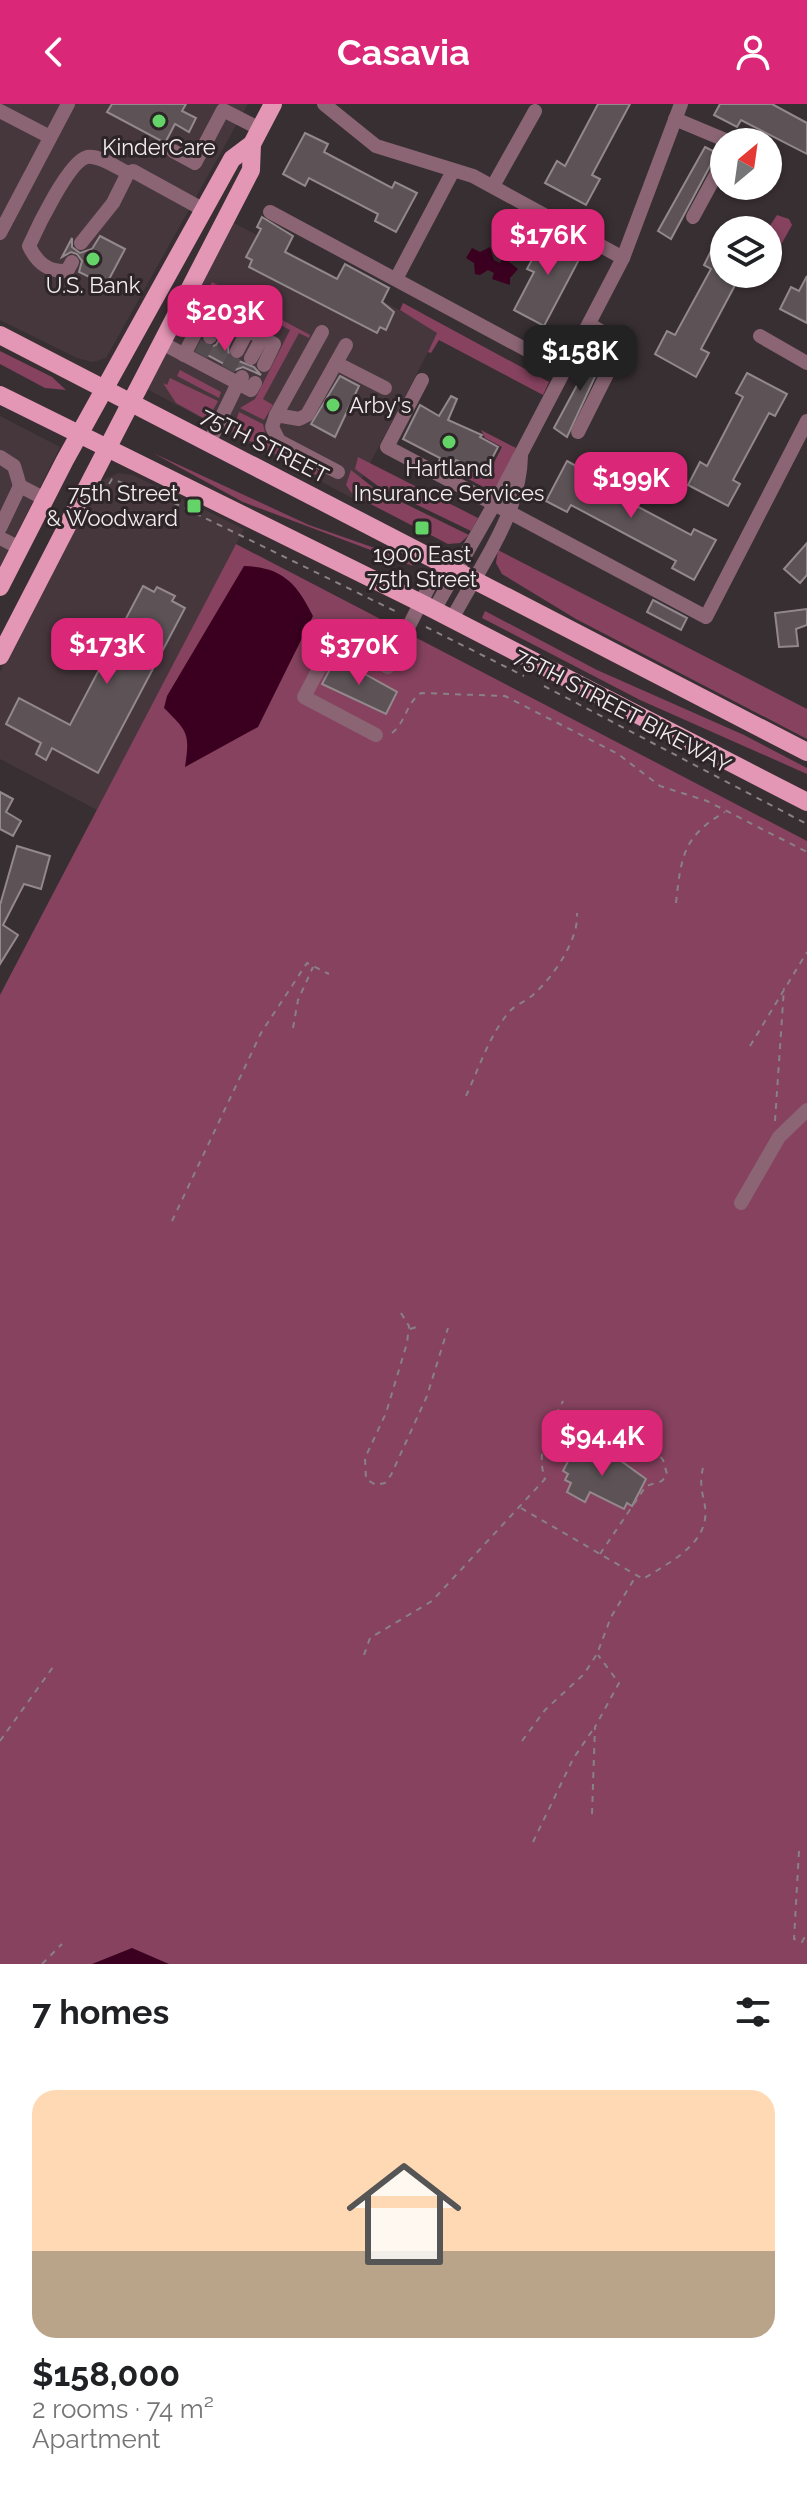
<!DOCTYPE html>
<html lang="en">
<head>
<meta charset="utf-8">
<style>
	body { margin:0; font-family:Raleway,sans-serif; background:#f2f2f2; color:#202124; height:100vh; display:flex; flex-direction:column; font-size:30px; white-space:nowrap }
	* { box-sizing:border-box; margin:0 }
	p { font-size:26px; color:#757577 }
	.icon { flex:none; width:44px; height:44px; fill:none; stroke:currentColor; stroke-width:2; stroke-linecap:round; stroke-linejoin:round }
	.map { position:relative; height:1860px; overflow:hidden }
	.side { display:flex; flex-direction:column; background:#fff; flex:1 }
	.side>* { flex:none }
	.needle { width:52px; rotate:29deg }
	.fabs { position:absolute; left:710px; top:24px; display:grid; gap:16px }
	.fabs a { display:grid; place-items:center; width:72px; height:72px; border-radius:50%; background:#fff; box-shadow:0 2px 6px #0004; font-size:40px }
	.price { position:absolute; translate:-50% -68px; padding:0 18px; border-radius:16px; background:#db2777; color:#fff; font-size:26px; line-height:52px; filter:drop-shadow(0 2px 4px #0008) }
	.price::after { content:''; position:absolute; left:50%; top:48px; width:24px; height:18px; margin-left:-12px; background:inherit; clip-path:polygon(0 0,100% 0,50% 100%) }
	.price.on { background:#222; color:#fff }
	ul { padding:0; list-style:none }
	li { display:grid; align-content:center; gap:16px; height:424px; padding:0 32px }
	li span { display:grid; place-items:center; height:248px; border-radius:24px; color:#555 }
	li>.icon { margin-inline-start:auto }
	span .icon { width:144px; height:144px; fill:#fffc; stroke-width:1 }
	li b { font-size:34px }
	h2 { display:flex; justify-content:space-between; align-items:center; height:96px; padding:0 32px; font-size:34px }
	header { display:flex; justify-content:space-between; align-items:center; height:104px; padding:0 32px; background:#db2777; color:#fff; font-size:36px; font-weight:700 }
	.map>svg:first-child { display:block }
	.built { fill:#46373d }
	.green { fill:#86425f }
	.water { fill:#3b0020 }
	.building { fill:#5d5357; stroke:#93888c; stroke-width:2 }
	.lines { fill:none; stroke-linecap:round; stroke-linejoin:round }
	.minor-tunnel { stroke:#544b4e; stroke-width:14; stroke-dasharray:14 7; stroke-linecap:butt }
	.path { stroke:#898184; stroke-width:2; stroke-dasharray:6 6; stroke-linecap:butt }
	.minor { stroke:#8b6574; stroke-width:14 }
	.major { stroke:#e496b5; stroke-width:18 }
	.poi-dot { fill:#64d468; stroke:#2d2528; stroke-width:3 }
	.labels { text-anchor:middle; stroke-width:6; stroke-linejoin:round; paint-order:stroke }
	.poi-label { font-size:22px; fill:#f2ecee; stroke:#2d2528 }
	.street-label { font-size:22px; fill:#f2ecee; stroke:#2d2528 }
</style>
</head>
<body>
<header><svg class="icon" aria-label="back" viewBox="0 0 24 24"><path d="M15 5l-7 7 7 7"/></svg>Casavia<svg class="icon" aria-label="person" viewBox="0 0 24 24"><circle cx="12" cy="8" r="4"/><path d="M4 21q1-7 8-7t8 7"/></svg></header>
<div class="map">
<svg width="807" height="1860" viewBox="0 0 807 1860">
	<rect width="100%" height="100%" fill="#382f32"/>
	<g class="built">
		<polygon points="0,0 248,0 106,254 93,258 77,254 0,216"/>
		<polygon points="234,119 439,227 352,394 145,284"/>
		<polygon points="0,312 60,343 0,463"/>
		<polygon points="118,369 133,371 244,425 97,706 0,655 0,568 99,378"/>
	</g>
	<g class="green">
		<polygon points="777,111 789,115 792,121 782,139 774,145 768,141 767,126"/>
		<polygon points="212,178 310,231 309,234 299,229 263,295 273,301 264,316 240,304 255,295 290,226 224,191 217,199 205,192"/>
		<polygon points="403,199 549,278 543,291 439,236 431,249 428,248 437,229 400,206"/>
		<polygon points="0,247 52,273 66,286 45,284 0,260"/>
		<polygon points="180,266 221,288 219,294 177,272"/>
		<polygon points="170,274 218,297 209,314 205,315 176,299 163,279 167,281"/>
		<polygon points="239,308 263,320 267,337 316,364 320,373 232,328"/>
		<polygon points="481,326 516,344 498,387 493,388 453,367 457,360 486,374 502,343 485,334"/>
		<polygon points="153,349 309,421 409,456 413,462 243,398"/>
		<polygon points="358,353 478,414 471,427 378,382 355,365"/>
		<polygon points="351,366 375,385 469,431 460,439 448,440 353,391 346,381"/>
		<polygon points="236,440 807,737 807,1860 0,1860 0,891"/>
		<polygon points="498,446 807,605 807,635 576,515 502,470 496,459"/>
		<polygon points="485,507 597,566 744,631 807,664 807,670 640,596 482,514"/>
	</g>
	<g class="water">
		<polygon points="472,144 480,148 490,143 494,156 500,159 503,153 518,165 510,174 510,181 492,175 494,169 488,166 480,171 475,170 474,159 466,154"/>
		<path d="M244,462c39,1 53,18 69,50l-55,111 -73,40c5,-34 3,-35 -21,-59l3,-12z"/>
		<polygon points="132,1844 169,1860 92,1860"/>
	</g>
	<g class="building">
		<polygon points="112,0 186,0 182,7 196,14 189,28 175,20 165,39 107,8"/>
		<polygon points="598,0 630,0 592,71 600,75 586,101 545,79 557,57 565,62"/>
		<polygon points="720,0 772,0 807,19 807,50 741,16 737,23 714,11"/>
		<polygon points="305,29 328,40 324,48 392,84 395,78 417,89 396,128 375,117 378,110 309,74 305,82 283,70"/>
		<polygon points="705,43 717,49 671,135 658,127"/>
		<polygon points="262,113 293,132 285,148 337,175 345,160 389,184 382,198 394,208 386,226 380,223 377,229 249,163 252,156 246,153 261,125 257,123"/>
		<polygon points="548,126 584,146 544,222 514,206 534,168 527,165"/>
		<polygon points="100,132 125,145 106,181 79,168 82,157 77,150 71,148 62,153 72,134 72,143 80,149 92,145"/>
		<polygon points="715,139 724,144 724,170 741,170 701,245 709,249 696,273 655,250 667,227 675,231 711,165 704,161"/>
		<polygon points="807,172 807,219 780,205 791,183 799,187"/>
		<polygon points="225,226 234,231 228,243 229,253 254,263 261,271 243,263 235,266 198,246 202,238 210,243 216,241"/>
		<polygon points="598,242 607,247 567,333 554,324"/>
		<polygon points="747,269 787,290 775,312 769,309 733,376 740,380 728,402 688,381 700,358 707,362 743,293 736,289"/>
		<polygon points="340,272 359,282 335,333 311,320"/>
		<polygon points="451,292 457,295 448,316 482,331 480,333 498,343 484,370 456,356 451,365 439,358 440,354 403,335 420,301 439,312"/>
		<polygon points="567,357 589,369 586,375 691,431 694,425 716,436 694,476 672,464 676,457 571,401 567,408 546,397"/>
		<polygon points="807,439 807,471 800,479 784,465"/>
		<polygon points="143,482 154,488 157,483 175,492 172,497 185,504 98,669 52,644 46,656 36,650 41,639 6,620 19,594 70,621"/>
		<polygon points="653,496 687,514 681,526 647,508"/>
		<polygon points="807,505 807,521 796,525 798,542 779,543 775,509"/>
		<polygon points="336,554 397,588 386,610 322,580"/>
		<polygon points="0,688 13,695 6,708 21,717 13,732 0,725"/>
		<polygon points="17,742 50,752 41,785 24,780 3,821 18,831 0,860 0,801"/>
		<polygon points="577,1340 621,1357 646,1375 632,1402 627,1399 624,1405 590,1388 585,1398 567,1388 571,1379 565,1376 568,1370 563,1367"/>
	</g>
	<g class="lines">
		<g class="minor-tunnel">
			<polyline points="201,251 210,233"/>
			<polyline points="228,265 237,247"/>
		</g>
		<g class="path">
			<polyline points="109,380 112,375 162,393 399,509"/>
			<polyline points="426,523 524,572"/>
			<polyline points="544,582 807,720"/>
			<path d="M392,629c14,-11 14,-30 29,-40l84,3 113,58 42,32 47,15 100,51"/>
			<path d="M676,799c5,-46 7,-67 49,-91"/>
			<polyline points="293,924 298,896 313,863"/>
			<polyline points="750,942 807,848"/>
			<path d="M466,992c13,-28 23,-60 43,-84 7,-8 18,-11 25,-18 20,-18 45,-55 43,-81"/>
			<polyline points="775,1017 784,884"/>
			<polyline points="172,1117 261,929 307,859 329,870"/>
			<polyline points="401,1209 409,1222 407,1239 386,1309 365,1354 366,1375 376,1381 385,1379 391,1371 427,1292 448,1224"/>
			<polyline points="410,1225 420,1222"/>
			<path d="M521,1404l122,71c22,-14 58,-31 62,-60 3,-19 -9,-28 -1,-55"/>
			<polyline points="600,1450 646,1382 662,1377 667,1370 663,1356 648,1337"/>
			<path d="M364,1551l6,-17 62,-37 113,-122c-10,-30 5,-52 18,-78"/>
			<polyline points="0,1637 53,1563"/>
			<polyline points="522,1637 545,1606 584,1570 597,1550 611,1513 636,1472"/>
			<polyline points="592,1710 595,1623 619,1579 598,1551"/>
			<polyline points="533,1738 573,1655 594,1624"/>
			<polyline points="799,1747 794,1835 802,1838 807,1829"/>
			<polyline points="42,1860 62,1840"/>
		</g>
		<g class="minor">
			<polyline points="324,0 376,42 473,72 623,154"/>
			<polyline points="0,7 50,33"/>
			<polyline points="675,15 730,38"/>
			<polyline points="173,47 195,59 223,6 260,25"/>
			<polyline points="128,69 133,67 204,106"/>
			<polyline points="493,82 535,7"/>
			<polyline points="270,108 564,266"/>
			<polyline points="693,113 724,56"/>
			<polyline points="0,129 68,0"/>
			<path d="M72,158l-5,9c-19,1 -30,-8 -38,-25 8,-18 40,-85 58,-89 13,-2 30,11 41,16l-15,30 -32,40"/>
			<polyline points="396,175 453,67"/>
			<polyline points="186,194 274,240 264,261"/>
			<polyline points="322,228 276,311 299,315 307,311 346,241"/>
			<polyline points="760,232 807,259"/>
			<polyline points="210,233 221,212"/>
			<polyline points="162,239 238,279 209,339"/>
			<polyline points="237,247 248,226"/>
			<polyline points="184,251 208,204"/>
			<polyline points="251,254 262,234"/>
			<polyline points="336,259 385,284"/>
			<polyline points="242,273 238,279 251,286 255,279"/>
			<polyline points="422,276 387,343 706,513 807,317"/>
			<polyline points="276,311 272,323 279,337 338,368"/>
			<polyline points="578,328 622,240 589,220"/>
			<polyline points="0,353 14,362 20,382"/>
			<polyline points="0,424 20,382 45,395"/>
			<polyline points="0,434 20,444"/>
			<polyline points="434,506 500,390 623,154 681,0"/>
			<path d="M452,515c27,-51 68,-104 69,-163"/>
			<polyline points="376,631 304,593 331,542 343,539 388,563 441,459"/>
			<polyline points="741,1099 779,1033 807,1006"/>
		</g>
		<g class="major">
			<polyline points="0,231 807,648"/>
			<polyline points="0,291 421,499 807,698"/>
			<polyline points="0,483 65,356 232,55 252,40 273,0"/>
			<polyline points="0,552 251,66 252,40"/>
		</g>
	</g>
	<g class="poi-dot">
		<circle cx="159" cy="17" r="8"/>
		<circle cx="93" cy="155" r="8"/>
		<circle cx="333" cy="301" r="8"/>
		<circle cx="449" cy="338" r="8"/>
		<rect x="186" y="394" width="16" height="16" rx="4"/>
		<rect x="414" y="416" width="16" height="16" rx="4"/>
	</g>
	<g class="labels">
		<g class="poi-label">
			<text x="159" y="51">KinderCare</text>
			<text x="93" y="189">U.S. Bank</text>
			<text x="349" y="309" text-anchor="start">Arby's</text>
			<text x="449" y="372">Hartland<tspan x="449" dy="25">Insurance Services</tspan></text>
			<text x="178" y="397" text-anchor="end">75th Street<tspan x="178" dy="25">&amp; Woodward</tspan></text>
			<text x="422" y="458">1900 East<tspan x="422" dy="25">75th Street</tspan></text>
		</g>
		<g class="street-label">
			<text transform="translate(265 341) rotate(27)" y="8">75TH STREET</text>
			<text transform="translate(623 606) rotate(28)" y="8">75TH STREET BIKEWAY</text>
		</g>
	</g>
</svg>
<div class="fabs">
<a><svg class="needle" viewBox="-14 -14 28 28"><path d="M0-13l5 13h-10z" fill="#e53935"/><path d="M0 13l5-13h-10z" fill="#757577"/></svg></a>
<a><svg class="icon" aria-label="layers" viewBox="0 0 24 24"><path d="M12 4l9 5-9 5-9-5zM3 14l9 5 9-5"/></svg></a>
</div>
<b class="price" style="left:548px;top:173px">$176K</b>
<b class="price" style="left:225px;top:249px">$203K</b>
<b class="price on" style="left:580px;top:289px">$158K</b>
<b class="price" style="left:631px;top:416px">$199K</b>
<b class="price" style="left:107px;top:582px">$173K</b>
<b class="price" style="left:359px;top:583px">$370K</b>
<b class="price" style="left:602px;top:1374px">$94.4K</b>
</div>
<section class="side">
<h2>7 homes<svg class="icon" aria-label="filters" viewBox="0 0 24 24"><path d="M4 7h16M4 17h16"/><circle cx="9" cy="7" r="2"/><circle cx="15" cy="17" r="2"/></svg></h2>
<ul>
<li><span style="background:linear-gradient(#ffd9b3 65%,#b9a48a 0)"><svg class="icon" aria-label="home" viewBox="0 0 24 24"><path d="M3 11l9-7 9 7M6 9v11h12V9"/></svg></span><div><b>$158,000</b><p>2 rooms · 74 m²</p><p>Apartment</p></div></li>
</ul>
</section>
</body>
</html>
